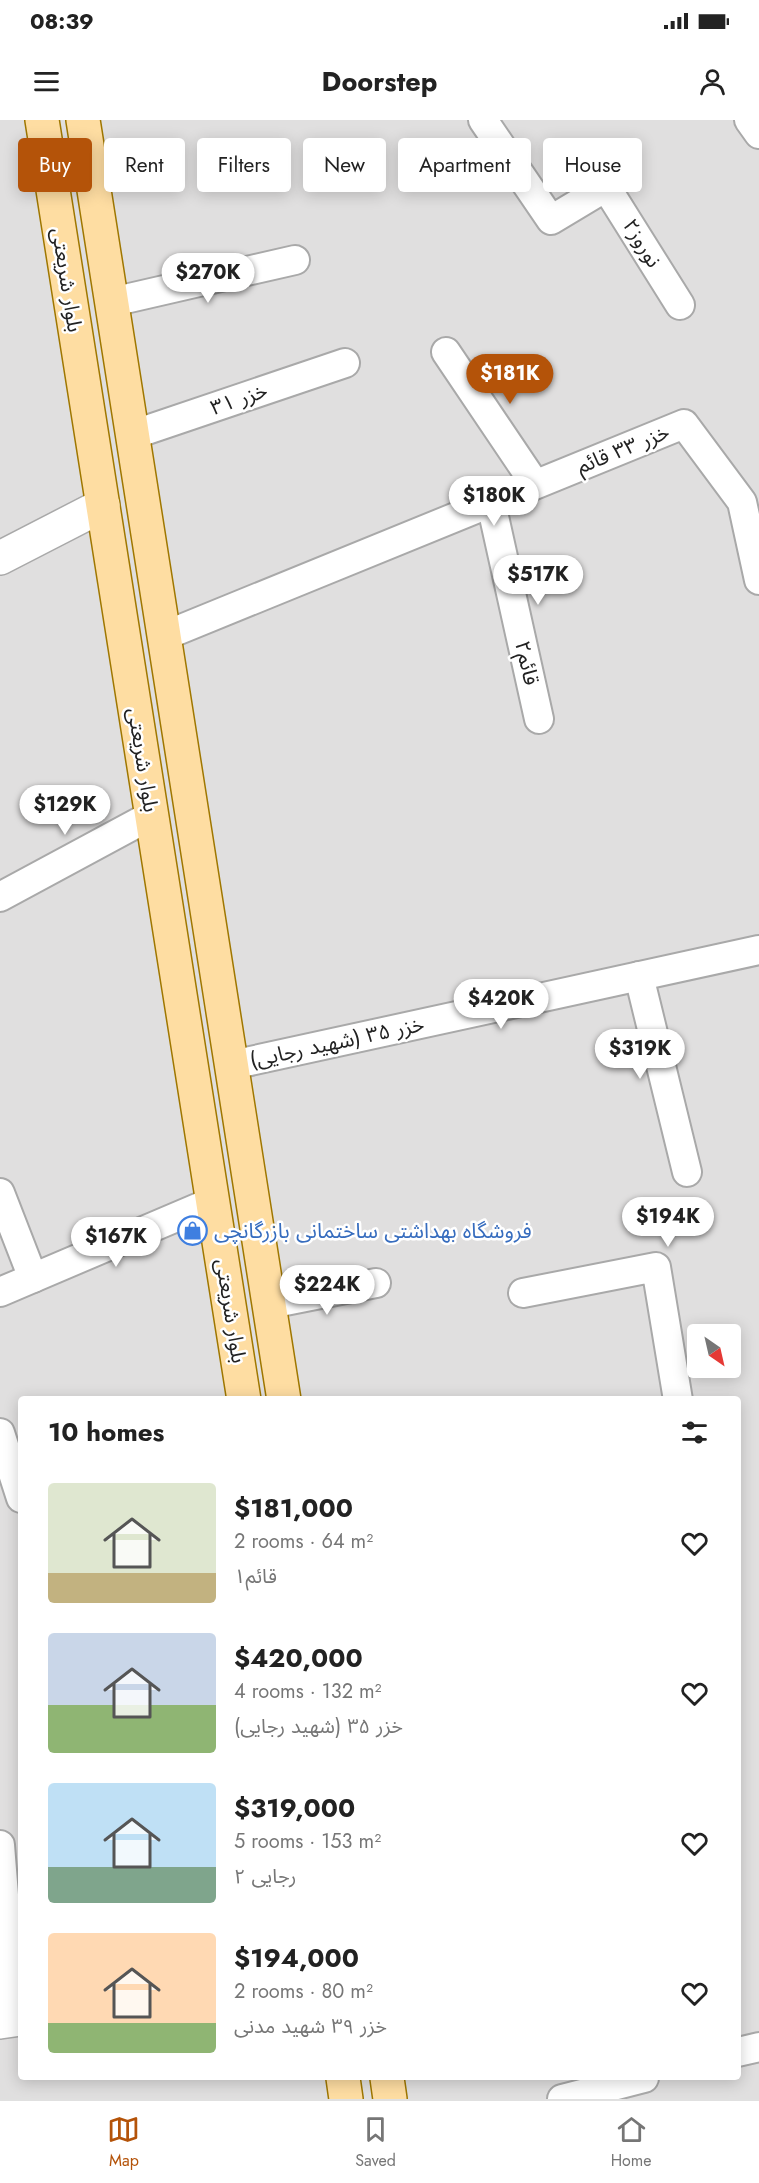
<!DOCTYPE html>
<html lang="en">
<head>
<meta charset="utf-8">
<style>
	body { margin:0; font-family:Jost,"Noto Sans Arabic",sans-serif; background:#f2f2f2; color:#222; height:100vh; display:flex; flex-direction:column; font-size:22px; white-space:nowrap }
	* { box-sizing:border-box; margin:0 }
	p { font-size:20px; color:#767676 }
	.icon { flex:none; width:33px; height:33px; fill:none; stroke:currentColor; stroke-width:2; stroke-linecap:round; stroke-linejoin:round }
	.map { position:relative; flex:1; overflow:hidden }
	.side { position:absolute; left:18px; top:1276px; width:723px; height:684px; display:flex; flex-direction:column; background:#fff; border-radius:6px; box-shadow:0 3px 15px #0003 }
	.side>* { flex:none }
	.hud { position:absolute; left:18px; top:18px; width:723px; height:54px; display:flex; gap:12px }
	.needle { width:39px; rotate:146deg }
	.controls { position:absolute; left:687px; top:1204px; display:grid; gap:12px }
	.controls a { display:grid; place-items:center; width:54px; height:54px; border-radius:6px; background:#fff; box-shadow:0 3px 15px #0003; font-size:30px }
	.price { position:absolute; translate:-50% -51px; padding:0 14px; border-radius:21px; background:#fff; color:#222; font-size:20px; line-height:39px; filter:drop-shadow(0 2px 3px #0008) }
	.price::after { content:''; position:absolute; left:50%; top:36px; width:18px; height:14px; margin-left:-9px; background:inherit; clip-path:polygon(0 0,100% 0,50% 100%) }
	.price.current { background:#b45309; color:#fff }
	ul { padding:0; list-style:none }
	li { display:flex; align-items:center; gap:18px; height:150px; padding:0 30px }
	li span { display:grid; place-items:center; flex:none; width:168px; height:120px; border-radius:6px; color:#555 }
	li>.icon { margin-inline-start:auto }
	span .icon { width:72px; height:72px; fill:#fffc; stroke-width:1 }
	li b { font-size:26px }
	h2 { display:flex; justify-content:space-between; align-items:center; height:72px; padding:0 30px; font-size:26px }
	.pill { padding:0 21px; border-radius:6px; background:#fff; box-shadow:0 3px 15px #0003; font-size:21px; line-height:54px }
	.pill.current { background:#b45309; color:#fff }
	.status { display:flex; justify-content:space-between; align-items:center; height:42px; padding:0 30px; background:#fff; direction:ltr }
	.status svg { height:16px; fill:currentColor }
	header { display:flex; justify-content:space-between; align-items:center; height:78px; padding:0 30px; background:#fff; font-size:27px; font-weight:700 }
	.menu { display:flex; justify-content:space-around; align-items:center; height:84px; border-top:2px solid #e0e0e0; background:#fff; font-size:16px; color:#767676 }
	.menu a { display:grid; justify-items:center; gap:3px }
	.menu .current { color:#b45309 }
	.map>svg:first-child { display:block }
	.residential { fill:#e0dfdf; fill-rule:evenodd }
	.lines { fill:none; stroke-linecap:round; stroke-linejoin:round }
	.minor-casing { stroke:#a9a9a9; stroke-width:32 }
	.tertiary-casing { stroke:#a9a9a9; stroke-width:36 }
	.primary-casing { stroke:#9f7700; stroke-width:36 }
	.minor { stroke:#fff; stroke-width:28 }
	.tertiary { stroke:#fff; stroke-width:33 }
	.primary { stroke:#fedda2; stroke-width:33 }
	.labels { text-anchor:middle; stroke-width:5; stroke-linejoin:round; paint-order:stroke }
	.street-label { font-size:21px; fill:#222; stroke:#fff }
	.shop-label { font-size:21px; fill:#366cbe; stroke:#fff; text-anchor:start }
</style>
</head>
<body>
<div class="status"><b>08:39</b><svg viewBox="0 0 49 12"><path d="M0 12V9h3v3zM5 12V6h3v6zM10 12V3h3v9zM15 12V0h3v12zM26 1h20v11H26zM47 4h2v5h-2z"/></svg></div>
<header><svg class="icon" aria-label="menu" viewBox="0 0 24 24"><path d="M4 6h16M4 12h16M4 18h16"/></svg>Doorstep<svg class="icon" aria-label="person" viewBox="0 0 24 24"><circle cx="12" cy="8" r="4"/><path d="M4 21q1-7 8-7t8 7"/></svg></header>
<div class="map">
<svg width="759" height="1979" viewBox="0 0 759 1979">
	<rect width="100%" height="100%" fill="#f2f0e8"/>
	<path class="residential" d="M0,0h759v1979h-759zM698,1215h32v33h-32zM21,1280h717v678h-717z"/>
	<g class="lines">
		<defs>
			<g id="minor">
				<polyline points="483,0 551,100 606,67 680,185"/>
				<polyline points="749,0 759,14"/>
				<polyline points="112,182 295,140"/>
				<polyline points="446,232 535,364"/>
				<polyline points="132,315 345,243"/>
				<polyline points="491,383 539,599"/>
				<polyline points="164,516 684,304 742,382 759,460"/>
				<polyline points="0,777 152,695"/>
				<polyline points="639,856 687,1052"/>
				<polyline points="232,945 759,830"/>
				<polyline points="0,1073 33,1158"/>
				<polyline points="0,1172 214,1081"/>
				<polyline points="523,1173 656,1147 678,1280"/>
				<polyline points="270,1184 376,1163"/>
				<polyline points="0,1313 21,1378"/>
				<polyline points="0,1725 14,1900"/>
				<polyline points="738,1932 759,1927"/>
				<polyline points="562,1979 644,1958"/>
			</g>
			<g id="tertiary">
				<polyline points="0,438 103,385"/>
				<polyline points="0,1902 21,1899"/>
			</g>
			<g id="primary">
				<polyline points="42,0 244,1280"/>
				<polyline points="83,0 284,1280"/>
				<polyline points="343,1958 346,1979"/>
				<polyline points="387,1958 390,1979"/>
			</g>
		</defs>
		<use href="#minor" class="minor-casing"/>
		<use href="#tertiary" class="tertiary-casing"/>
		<use href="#primary" class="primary-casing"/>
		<use href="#minor" class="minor"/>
		<use href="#tertiary" class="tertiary"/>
		<use href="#primary" class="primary"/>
	</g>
	<defs>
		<symbol id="shop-ring" viewBox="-11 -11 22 22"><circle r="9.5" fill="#fff" stroke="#3f7fe0" stroke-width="1.5"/><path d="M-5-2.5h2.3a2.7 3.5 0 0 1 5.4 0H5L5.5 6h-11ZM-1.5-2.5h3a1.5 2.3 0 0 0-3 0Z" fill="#3f7fe0"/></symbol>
	</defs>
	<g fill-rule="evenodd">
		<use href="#shop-ring" x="176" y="1094" width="33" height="33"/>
	</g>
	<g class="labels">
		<g class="street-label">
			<text transform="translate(642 123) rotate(58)" y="7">نوروز۲</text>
			<text transform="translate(67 160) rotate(81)" y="7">بلوار شریعتی</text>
			<text transform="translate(239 279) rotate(-19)" y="7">خزر ۳۱</text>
			<text transform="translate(623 329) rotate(-22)" y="7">خزر ۳۳ قائم</text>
			<text transform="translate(527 543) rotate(77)" y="7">قائم۲</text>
			<text transform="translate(143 640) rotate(81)" y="7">بلوار شریعتی</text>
			<text transform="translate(337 922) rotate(-12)" y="7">خزر ۳۵ (شهید رجایی)</text>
			<text transform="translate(231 1191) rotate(81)" y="7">بلوار شریعتی</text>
		</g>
		<g class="shop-label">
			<text x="214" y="1118">فروشگاه بهداشتی ساختمانی بازرگانچی</text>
		</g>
	</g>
</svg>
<div class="controls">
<a><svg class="needle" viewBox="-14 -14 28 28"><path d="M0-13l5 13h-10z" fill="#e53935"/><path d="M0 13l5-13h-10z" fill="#767676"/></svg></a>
</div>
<b class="price" style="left:208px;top:184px">$270K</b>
<b class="price current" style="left:510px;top:285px">$181K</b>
<b class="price" style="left:494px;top:407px">$180K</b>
<b class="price" style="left:538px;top:486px">$517K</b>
<b class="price" style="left:65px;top:716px">$129K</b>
<b class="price" style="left:501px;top:910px">$420K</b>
<b class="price" style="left:640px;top:960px">$319K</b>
<b class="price" style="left:668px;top:1128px">$194K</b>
<b class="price" style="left:116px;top:1148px">$167K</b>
<b class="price" style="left:327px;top:1196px">$224K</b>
<div class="hud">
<a class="pill current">Buy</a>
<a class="pill">Rent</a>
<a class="pill">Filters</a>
<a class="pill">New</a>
<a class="pill">Apartment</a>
<a class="pill">House</a>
</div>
<section class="side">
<h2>10 homes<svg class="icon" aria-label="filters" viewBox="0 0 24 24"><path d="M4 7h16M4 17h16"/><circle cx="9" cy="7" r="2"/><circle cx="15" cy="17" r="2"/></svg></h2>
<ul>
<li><span style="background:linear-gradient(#dfe7d0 75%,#c2b280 0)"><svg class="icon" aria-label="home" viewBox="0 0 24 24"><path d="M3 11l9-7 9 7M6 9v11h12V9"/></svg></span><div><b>$181,000</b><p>2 rooms · 64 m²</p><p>قائم۱</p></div><svg class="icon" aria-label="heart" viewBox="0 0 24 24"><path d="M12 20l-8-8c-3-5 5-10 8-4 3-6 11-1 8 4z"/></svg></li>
<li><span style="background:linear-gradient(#c9d6e8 60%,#8fb573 0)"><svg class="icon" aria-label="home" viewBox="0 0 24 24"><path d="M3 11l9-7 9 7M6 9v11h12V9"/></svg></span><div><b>$420,000</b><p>4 rooms · 132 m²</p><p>خزر ۳۵ (شهید رجایی)</p></div><svg class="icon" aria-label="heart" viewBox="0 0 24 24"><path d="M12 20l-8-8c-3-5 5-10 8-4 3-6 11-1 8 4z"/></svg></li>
<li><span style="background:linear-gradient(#bfe0f5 70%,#7fa58c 0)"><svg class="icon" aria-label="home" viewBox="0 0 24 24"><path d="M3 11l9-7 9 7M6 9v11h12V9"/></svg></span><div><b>$319,000</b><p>5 rooms · 153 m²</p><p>رجایی ۲</p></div><svg class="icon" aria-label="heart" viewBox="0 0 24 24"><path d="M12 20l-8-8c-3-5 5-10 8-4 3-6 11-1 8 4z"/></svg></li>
<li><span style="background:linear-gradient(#ffd9b3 75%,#8fb573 0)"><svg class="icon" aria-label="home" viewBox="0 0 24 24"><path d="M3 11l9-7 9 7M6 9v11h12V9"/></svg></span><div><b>$194,000</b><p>2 rooms · 80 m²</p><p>خزر ۳۹ شهید مدنی</p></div><svg class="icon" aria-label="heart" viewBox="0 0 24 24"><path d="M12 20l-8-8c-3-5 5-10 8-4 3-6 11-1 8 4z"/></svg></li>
</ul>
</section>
</div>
<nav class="menu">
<a class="current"><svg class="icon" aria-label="map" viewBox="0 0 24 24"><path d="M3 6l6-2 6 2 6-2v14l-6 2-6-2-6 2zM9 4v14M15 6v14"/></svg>Map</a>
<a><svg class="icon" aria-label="saved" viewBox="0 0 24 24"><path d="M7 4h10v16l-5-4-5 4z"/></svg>Saved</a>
<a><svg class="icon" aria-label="home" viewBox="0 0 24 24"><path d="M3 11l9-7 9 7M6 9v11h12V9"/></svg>Home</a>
</nav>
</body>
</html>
